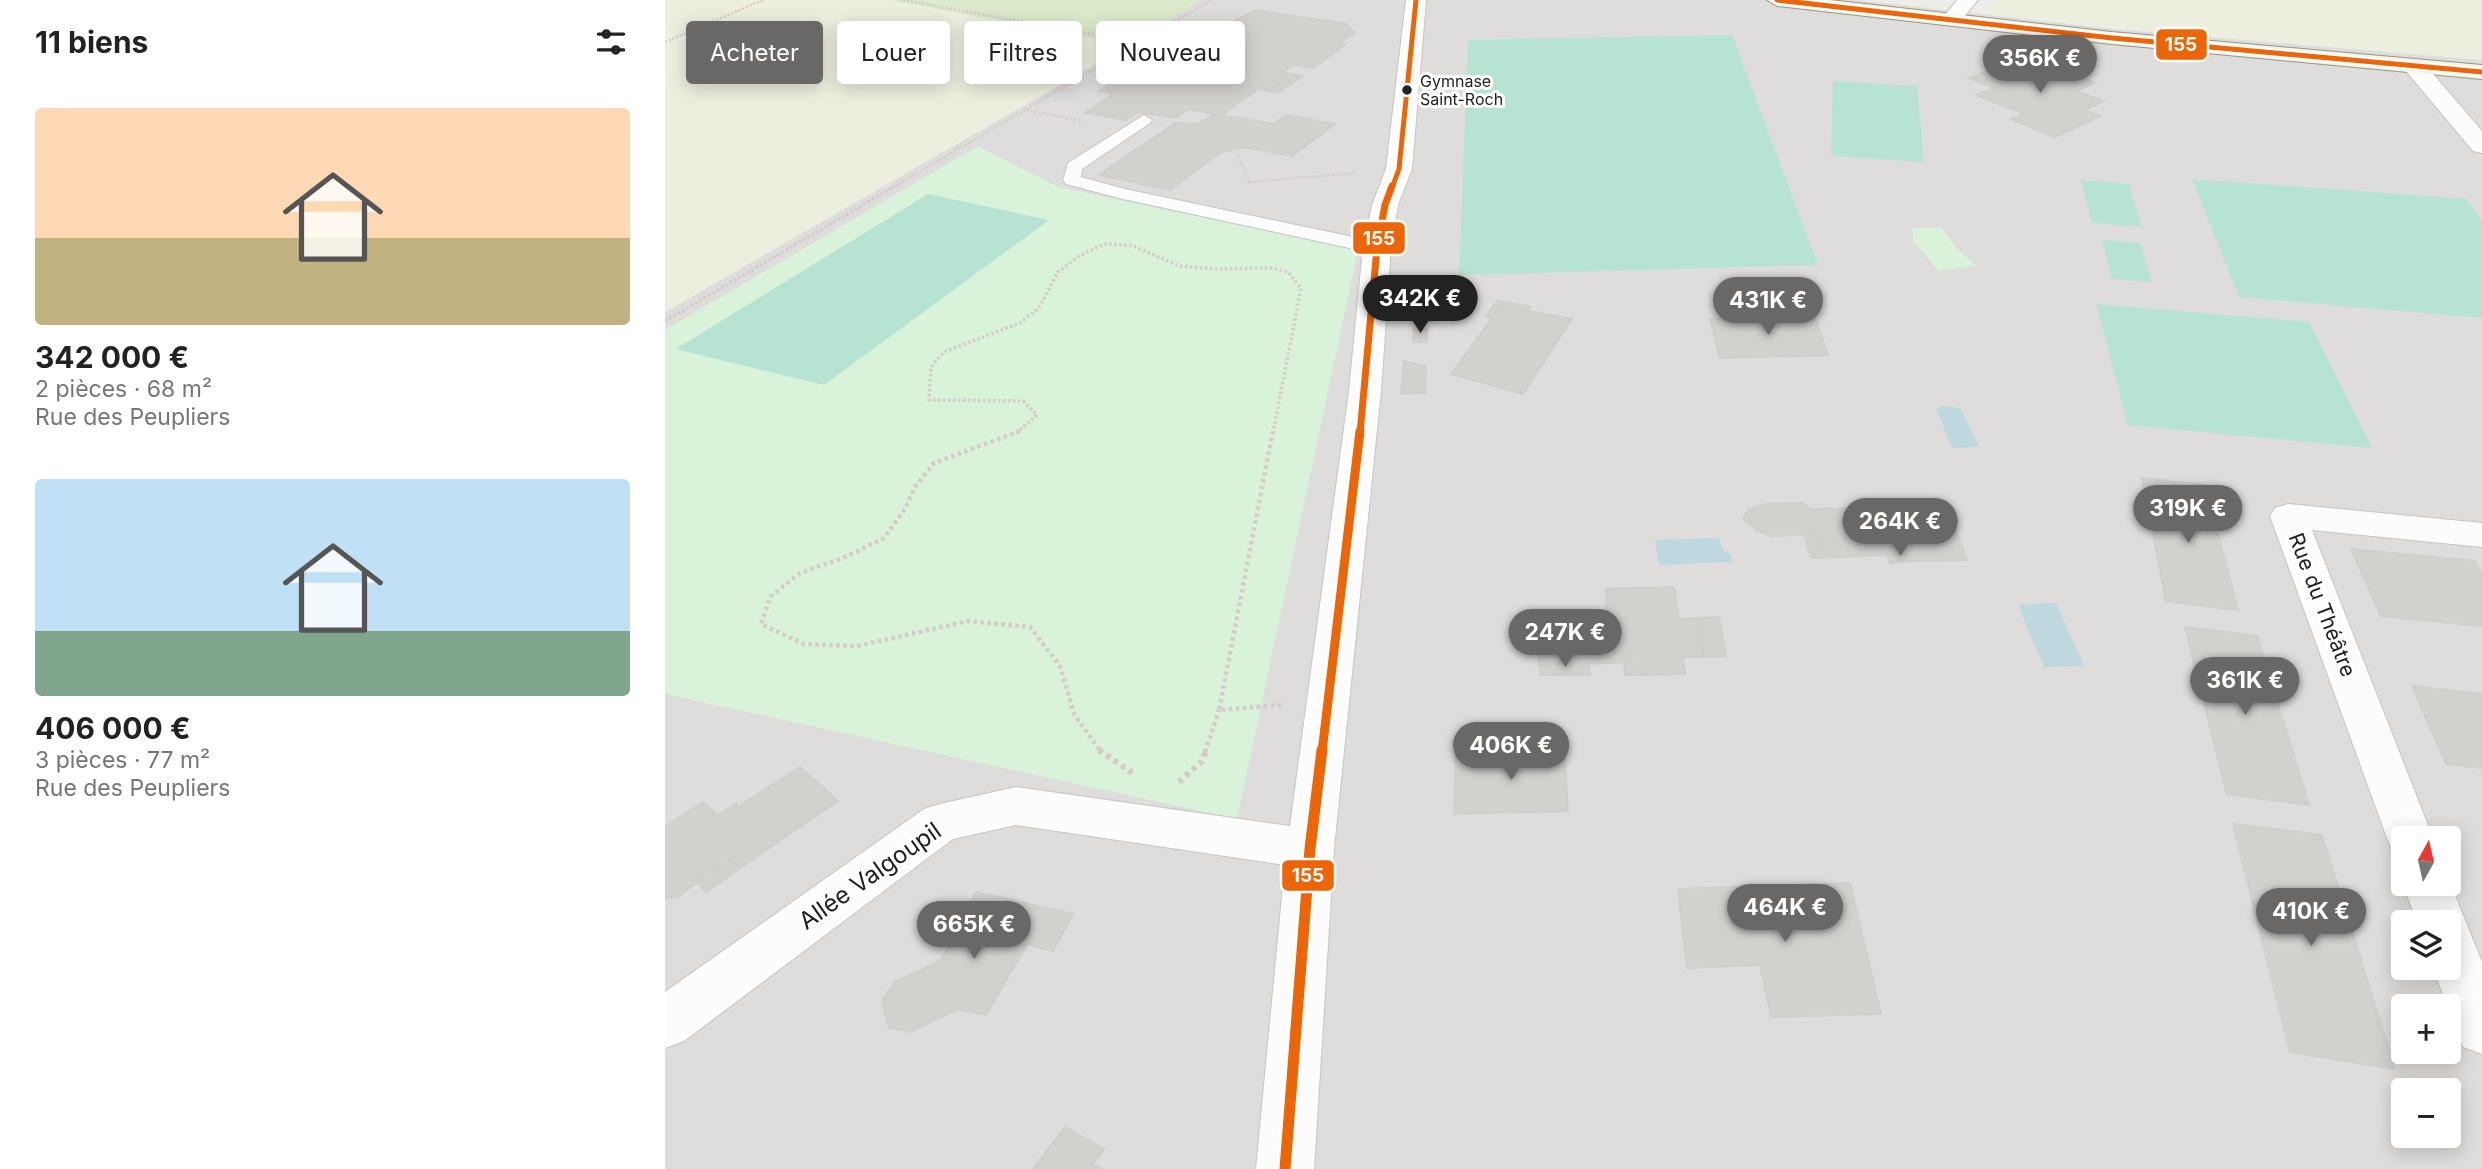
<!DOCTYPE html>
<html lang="fr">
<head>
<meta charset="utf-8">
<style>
	body { margin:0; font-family:Inter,sans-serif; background:#f2f2f2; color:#222; height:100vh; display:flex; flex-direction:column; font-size:26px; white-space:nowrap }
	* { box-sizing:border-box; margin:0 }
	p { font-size:23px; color:#767676 }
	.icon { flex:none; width:38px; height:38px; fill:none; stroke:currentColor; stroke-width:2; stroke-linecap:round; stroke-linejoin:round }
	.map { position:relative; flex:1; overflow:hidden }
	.side { display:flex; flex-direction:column; background:#fff; width:665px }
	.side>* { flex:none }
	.hud { position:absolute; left:21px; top:21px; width:665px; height:63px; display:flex; gap:14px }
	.needle { width:46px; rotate:8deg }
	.controls { position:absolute; left:1726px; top:826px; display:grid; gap:14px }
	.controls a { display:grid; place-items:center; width:70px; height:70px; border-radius:7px; background:#fff; box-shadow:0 4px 18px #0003; font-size:35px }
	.price { position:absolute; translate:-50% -60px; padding:0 16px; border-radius:24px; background:#696867; color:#fff; font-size:23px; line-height:46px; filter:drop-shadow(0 2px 4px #0008) }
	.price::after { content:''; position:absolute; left:50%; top:42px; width:21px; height:16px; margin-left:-10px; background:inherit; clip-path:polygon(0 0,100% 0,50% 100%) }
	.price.active { background:#222; color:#fff }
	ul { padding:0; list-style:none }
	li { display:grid; align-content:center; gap:14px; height:371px; padding:0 35px }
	li span { display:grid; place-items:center; height:217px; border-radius:7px; color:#555 }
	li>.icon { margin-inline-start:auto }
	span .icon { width:126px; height:126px; fill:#fffc; stroke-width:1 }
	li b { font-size:30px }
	h2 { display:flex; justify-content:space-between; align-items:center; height:84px; padding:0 35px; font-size:30px }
	.chip { padding:0 24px; border-radius:7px; background:#fff; box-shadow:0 4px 18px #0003; font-size:24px; line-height:63px }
	.chip.active { background:#696867; color:#fff }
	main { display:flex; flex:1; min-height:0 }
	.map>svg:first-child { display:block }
	.residential { fill:#dedddb; fill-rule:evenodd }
	.farmland { fill:#eceede }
	.grass { fill:#daeaca }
	.park { fill:#d9f2da }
	.pitch { fill:#b7e3d2 }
	.parking { fill:#dfdedd }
	.water { fill:#bed8e0 }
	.building { fill:#d3d1ce; stroke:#d1cfcb; stroke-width:2 }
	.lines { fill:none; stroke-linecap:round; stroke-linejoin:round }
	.lane-casing { stroke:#c6c5c4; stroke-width:2 }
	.street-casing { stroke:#c6c5c4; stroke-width:2 }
	.secondary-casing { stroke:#959882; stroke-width:2 }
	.path-far3 { stroke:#d7cbc9; stroke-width:2.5; stroke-dasharray:2 2; stroke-linecap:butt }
	.path-far2 { stroke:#d7cbc9; stroke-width:3.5; stroke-dasharray:2.5 2.5; stroke-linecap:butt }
	.path-far1 { stroke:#d7cbc9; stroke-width:4.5; stroke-dasharray:3.5 3.5; stroke-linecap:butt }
	.path { stroke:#d7cbc9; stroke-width:6; stroke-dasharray:4.5 4.5; stroke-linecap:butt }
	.lane { fill:#fcfcfc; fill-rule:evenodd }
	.street { fill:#fcfcfc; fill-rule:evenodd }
	.secondary { fill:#f3f4ec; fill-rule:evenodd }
	.bus-1-far3-casing { stroke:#fff; stroke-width:9 }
	.bus-1-far2-casing { stroke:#fff; stroke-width:11 }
	.bus-1-far1-casing { stroke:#fff; stroke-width:14 }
	.bus-1-casing { stroke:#fff; stroke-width:17 }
	.bus-1-far3 { stroke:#ec6608; stroke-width:5 }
	.bus-1-far2 { stroke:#ec6608; stroke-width:7 }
	.bus-1-far1 { stroke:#ec6608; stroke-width:9 }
	.bus-1 { stroke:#ec6608; stroke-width:11 }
	.bus-dot { fill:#212121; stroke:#fff; stroke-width:2.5 }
	.labels { text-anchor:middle; stroke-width:6; stroke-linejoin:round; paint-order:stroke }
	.far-bus-label { font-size:16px; fill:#212121; stroke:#fff; text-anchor:start }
	.street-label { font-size:21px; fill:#212121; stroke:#fff }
	.near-street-label { font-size:24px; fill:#212121; stroke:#fff }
	.line-badge { stroke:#fff; stroke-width:2.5 }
	.badge-label { font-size:19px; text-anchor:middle; font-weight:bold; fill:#fff }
</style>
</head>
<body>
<main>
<section class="side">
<h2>11 biens<svg class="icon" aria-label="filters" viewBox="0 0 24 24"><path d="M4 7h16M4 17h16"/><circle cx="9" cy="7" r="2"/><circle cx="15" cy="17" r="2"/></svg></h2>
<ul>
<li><span style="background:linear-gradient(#ffd9b3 60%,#c2b280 0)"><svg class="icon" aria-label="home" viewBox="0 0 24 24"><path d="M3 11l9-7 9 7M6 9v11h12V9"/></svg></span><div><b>342 000 €</b><p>2 pièces · 68 m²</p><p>Rue des Peupliers</p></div></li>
<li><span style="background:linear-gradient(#bfe0f5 70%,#7fa58c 0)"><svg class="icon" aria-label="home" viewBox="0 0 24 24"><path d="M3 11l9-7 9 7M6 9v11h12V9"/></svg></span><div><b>406 000 €</b><p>3 pièces · 77 m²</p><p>Rue des Peupliers</p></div></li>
</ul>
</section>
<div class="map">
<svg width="1817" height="1169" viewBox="0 0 1817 1169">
	<rect width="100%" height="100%" fill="#eeedea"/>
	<path class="residential" d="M535,0h657l257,29 368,31v1109h-1817v-857l464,-267zM1738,838h45v46h-45zM1738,922h45v46h-45zM1738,1006h45v46h-45zM1738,1090h45v46h-45z"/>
	<g class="farmland">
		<polygon points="0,0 224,0 464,45 0,312"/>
		<polygon points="1332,0 1817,0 1817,60 1321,15"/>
	</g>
	<polygon class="grass" points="224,0 535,0 464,45"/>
	<g class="park">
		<polygon points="313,146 393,187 693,250 572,819 0,694 0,330"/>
		<polygon points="1247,228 1277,228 1291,248 1311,266 1273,271 1248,241"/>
	</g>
	<g class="pitch">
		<polygon points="1067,35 1153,265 794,275 803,40"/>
		<polygon points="1168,81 1252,86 1259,162 1166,156"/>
		<polygon points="1527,179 1801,199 1817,221 1817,318 1574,297"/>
		<polygon points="1416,180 1464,184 1477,227 1427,223"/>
		<polygon points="263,194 384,220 159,385 11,349"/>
		<polygon points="1437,240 1475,243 1487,282 1447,279"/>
		<polygon points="1431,304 1644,322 1707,448 1463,425"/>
	</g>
	<g class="parking">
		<polygon points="1498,68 1731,90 1735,98 1501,76"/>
		<polygon points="1488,85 1716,106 1720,116 1490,94"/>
		<polygon points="1492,99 1725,122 1729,131 1494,108"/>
		<polygon points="1511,121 1734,143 1739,154 1513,130"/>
		<polygon points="1512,134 1737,157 1743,167 1514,144"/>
	</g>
	<g class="water">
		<polygon points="1278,406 1295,408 1314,447 1287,448 1271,409"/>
		<polygon points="1054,538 1057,549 1066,555 1067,562 994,565 990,540"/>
		<polygon points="1391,603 1419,666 1379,667 1353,605"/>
	</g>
	<g class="building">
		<polygon points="590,10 682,24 689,33 674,43 680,45 648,68 628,65 617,72 627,74 604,91 593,89 557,115 524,109 511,118 474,112 465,117 424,110 449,94 434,91 474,67 465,65 503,43 513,44 548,23 562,25"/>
		<polygon points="1359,57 1430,83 1411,91 1439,101 1419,110 1436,116 1390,137 1346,119 1359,114 1311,95 1330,88 1304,78"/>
		<polygon points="627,74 637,76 613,93 604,91"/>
		<polygon points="424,110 465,117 461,120 420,113"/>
		<polygon points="549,114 608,124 621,115 670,124 627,156 578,147 556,152 505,190 434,175 510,123 534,124"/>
		<polygon points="832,301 866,307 863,311 836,306 828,318 821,316"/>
		<polygon points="836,306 907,319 858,394 786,374"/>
		<polygon points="1149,315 1163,355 1055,358 1045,319"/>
		<polygon points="762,328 762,342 748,342 749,329"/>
		<polygon points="739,361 761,367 760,393 736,394"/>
		<polygon points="1477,478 1540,485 1573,610 1501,601"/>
		<polygon points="1137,503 1145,509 1207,508 1214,528 1289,525 1302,560 1247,561 1245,554 1157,558 1151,534 1106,536 1093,531 1078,519 1084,509 1101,504"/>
		<polygon points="1139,534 1151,534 1157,558 1146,558"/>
		<polygon points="1686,549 1810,561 1817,574 1817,626 1716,616"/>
		<polygon points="1245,554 1247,561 1225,563 1222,556"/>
		<polygon points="1009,587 1014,619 1033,618 1039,657 1018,657 1020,674 978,675 977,662 874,665 873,620 941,617 941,589"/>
		<polygon points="1054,617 1061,656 1039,657 1033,618"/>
		<polygon points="1520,627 1592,636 1644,805 1562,794"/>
		<polygon points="959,662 977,662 978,675 960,675"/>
		<polygon points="924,663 925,675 875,675 874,665"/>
		<polygon points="1747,686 1817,694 1817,768 1781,764"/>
		<polygon points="899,749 903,811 789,814 791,753"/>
		<polygon points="135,767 173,801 75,868 65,859 12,897 0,898 0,827 38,802 53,815 71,804 73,807"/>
		<polygon points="1568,824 1657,835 1730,1069 1625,1052"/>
		<polygon points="65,859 75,868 41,892 31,881"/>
		<polygon points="1185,883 1216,1014 1106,1017 1095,965 1022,968 1013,889"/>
		<polygon points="312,892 408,914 388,951 362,944 321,1015 293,1009 245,1032 224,1028 217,1000 230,982 275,961 296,927 289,925"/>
		<polygon points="400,1127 439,1149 428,1164 437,1169 368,1169"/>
	</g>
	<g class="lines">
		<defs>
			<polygon id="lane" points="479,115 487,120 485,123 417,169 416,177 460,189 712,242 721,248 712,254 458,199 401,184 398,180 403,163"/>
			<g id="street">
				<polygon points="741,0 761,0 747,169 733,205 726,248 716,391 669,849 649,1169 591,1169 620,865 351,825 288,839 19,1041 0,1048 0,992 259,809 275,804 351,787 625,826 684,391 698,248 707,205 721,169"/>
				<polygon points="1292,0 1313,0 1292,25 1278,25 1275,21"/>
				<polygon points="1749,59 1757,61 1817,131 1817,153 1808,151 1741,71 1738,66 1741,61"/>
				<polygon points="1623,504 1817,523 1817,547 1647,530 1768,838 1738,838 1738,855 1728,852 1722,838 1605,516 1610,508"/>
				<polygon points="1783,878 1817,962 1817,1054 1798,1047 1768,968 1783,968 1783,922 1752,922 1738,884 1783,884"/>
			</g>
			<polygon id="secondary" points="1102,0 1165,0 1447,32 1817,65 1817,79 1447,44 1112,6"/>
		</defs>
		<use href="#lane" class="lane-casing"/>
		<use href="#street" class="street-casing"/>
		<use href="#secondary" class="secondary-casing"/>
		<g class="path-far3">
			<polyline points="238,0 475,43"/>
			<polyline points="0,42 98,0"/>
			<polyline points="362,110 418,121"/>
			<polyline points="573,155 585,184"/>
			<polyline points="584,182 692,173"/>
			<polyline points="227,188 547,0"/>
		</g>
		<g class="path-far2">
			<polyline points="0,321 230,186"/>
			<polyline points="351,433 372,415 358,401 264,400 266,367 279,352 355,323 374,308 393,272 414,256 439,244 466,245 515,266 552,269 607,268 623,272 636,288 608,433"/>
		</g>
		<g class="path-far1">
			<polyline points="355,431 269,463 250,487 240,509 219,538 178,558 135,573 106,596 96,624 139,644 192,646 303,621 365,627 395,666 409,714 436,752"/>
			<polyline points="608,431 554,710 616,705"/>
			<polyline points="540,752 554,710"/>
		</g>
		<g class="path">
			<polyline points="434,750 470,775"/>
			<polyline points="514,782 537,761 541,750"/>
		</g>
		<use href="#lane" class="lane"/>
		<use href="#street" class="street"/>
		<use href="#secondary" class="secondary"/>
		<defs>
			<g id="bus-1-far3">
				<polyline points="1112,0 1447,38 1817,72"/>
				<polyline points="727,188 734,169 751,0"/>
			</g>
			<polyline id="bus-1-far2" points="695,433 712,248 720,205 727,186"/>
			<polyline id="bus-1-far1" points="657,752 695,431"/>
			<polyline id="bus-1" points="620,1169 645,849 657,750"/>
		</defs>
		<use href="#bus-1-far3" class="bus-1-far3-casing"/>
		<use href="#bus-1-far2" class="bus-1-far2-casing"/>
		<use href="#bus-1-far1" class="bus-1-far1-casing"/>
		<use href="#bus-1" class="bus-1-casing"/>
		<use href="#bus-1-far3" class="bus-1-far3"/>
		<use href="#bus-1-far2" class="bus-1-far2"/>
		<use href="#bus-1-far1" class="bus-1-far1"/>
		<use href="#bus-1" class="bus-1"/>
	</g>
	<circle class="bus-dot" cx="742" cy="90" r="6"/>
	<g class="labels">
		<g class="far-bus-label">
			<text x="755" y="87">Gymnase<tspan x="755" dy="18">Saint-Roch</tspan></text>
		</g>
		<g class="street-label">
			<text transform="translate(1657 605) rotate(69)" y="7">Rue du Théâtre</text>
		</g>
		<g class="near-street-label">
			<text transform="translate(205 876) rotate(-35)" y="8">Allée Valgoupil</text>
		</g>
	</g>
	<g class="line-badge">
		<rect x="1490" y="28" width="53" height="33" rx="7" fill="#ec6608"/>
		<rect x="687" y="221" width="54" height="34" rx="7" fill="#ec6608"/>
		<rect x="616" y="859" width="54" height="33" rx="7" fill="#ec6608"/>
	</g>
	<g class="badge-label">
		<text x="1516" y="51">155</text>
		<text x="714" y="245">155</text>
		<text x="643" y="882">155</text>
	</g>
</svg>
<div class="controls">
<a><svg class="needle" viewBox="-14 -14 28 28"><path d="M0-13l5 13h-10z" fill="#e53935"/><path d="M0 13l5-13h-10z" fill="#767676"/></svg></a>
<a><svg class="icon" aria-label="layers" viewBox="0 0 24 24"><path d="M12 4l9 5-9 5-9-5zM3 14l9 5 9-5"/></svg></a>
<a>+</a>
<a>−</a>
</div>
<b class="price" style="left:1375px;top:95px">356K €</b>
<b class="price active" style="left:755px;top:335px">342K €</b>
<b class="price" style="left:1103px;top:337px">431K €</b>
<b class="price" style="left:1523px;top:545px">319K €</b>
<b class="price" style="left:1235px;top:558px">264K €</b>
<b class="price" style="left:900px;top:669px">247K €</b>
<b class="price" style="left:1580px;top:717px">361K €</b>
<b class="price" style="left:846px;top:782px">406K €</b>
<b class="price" style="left:1120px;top:944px">464K €</b>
<b class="price" style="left:1646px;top:948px">410K €</b>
<b class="price" style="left:309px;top:961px">665K €</b>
<div class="hud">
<a class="chip active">Acheter</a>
<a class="chip">Louer</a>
<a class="chip">Filtres</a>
<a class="chip">Nouveau</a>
</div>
</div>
</main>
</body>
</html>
